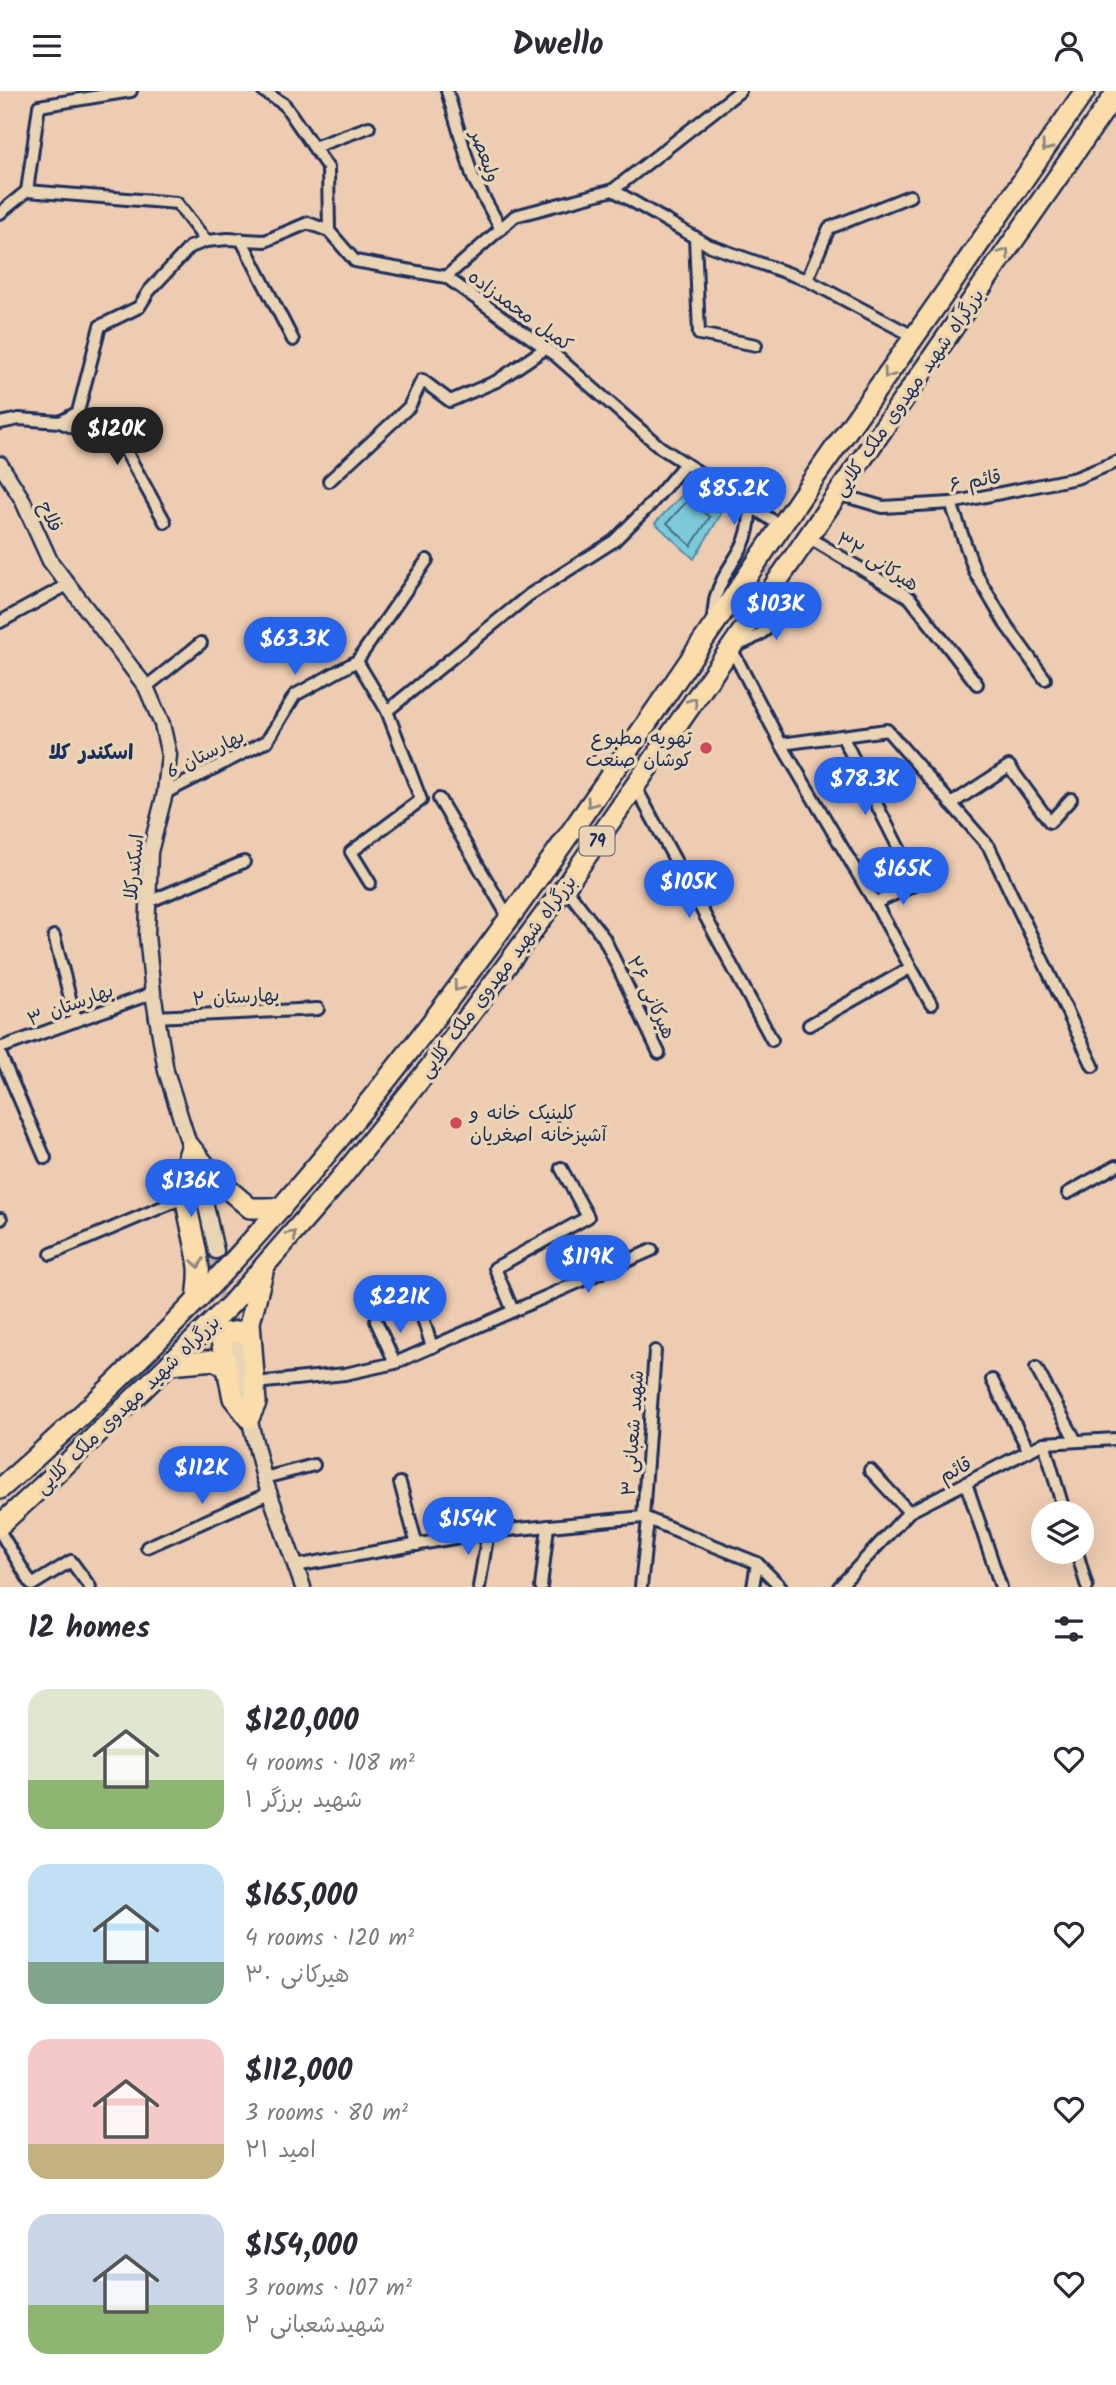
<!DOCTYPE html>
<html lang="en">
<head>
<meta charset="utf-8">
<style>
	body { margin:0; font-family:Kalam,"Playpen Sans Arabic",sans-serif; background:#f2f2f3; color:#2b2b33; height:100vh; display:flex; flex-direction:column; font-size:26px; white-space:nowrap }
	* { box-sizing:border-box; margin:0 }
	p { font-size:23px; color:#7c7c81 }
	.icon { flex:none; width:38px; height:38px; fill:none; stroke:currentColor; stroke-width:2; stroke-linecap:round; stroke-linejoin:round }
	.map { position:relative; height:1496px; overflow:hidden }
	.details { display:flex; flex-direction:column; background:#fff; flex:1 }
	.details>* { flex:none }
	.tools { position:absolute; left:1031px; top:1410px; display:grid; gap:14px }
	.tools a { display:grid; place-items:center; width:63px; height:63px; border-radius:50%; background:#fff; box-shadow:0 7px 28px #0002; font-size:35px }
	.price { position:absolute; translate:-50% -60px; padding:0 16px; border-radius:24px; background:#2563eb; color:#fff; font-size:23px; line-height:46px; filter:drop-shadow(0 2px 4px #0008) }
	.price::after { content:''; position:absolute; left:50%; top:42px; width:21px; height:16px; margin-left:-10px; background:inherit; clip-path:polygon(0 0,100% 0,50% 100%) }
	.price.selected { background:#222; color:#fff }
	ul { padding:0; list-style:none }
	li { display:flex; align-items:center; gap:21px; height:175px; padding:0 28px }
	li span { display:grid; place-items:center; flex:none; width:196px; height:140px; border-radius:21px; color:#555 }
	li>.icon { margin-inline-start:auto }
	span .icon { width:84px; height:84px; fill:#fffc; stroke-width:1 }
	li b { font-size:30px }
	h2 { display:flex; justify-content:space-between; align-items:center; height:84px; padding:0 28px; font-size:30px }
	header { display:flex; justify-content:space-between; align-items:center; height:91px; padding:0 28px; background:#fff; font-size:32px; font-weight:700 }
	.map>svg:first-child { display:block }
	.water { fill:#7dcbda; stroke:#568da8; stroke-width:2 }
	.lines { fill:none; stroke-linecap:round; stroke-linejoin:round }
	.shore { stroke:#426d90; stroke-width:2 }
	.minor-tunnel { stroke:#c3ada0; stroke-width:10; stroke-dasharray:10 5; stroke-linecap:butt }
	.tertiary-tunnel { stroke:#c3ada0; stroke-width:14; stroke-dasharray:14 7; stroke-linecap:butt }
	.minor-casing { stroke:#1b2f5e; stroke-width:16 }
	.tertiary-casing { stroke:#1b2f5e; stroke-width:19 }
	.trunk-casing { stroke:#1b2f5e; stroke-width:24 }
	.minor { stroke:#ead4b3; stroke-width:10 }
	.tertiary { stroke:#ead4b3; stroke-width:14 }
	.trunk { stroke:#fbddab; stroke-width:19 }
	.oneway { stroke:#8b8684 }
	.poi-dot { fill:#d1495b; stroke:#ead4b3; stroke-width:2.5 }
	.labels { text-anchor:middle; stroke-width:7; stroke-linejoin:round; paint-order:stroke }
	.shield { fill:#ead4b3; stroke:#596078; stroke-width:2 }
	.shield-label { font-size:18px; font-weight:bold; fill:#1b2f5e }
	.street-label { font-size:19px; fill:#1b2f5e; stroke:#ead4b3 }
	.poi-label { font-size:19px; fill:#1b2f5e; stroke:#ead4b3; text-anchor:end }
	.neighbourhood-label { font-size:21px; font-weight:bold; fill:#1b2f5e; stroke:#ead4b3 }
</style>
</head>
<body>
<header><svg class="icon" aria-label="menu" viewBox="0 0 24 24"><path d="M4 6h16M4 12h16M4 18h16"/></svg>Dwello<svg class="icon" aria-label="person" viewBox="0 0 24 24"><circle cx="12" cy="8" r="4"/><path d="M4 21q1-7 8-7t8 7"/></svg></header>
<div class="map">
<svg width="1116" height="1496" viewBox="0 0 1116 1496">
	<rect width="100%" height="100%" fill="#edccb1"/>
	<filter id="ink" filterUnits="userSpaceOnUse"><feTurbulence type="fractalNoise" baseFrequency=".0143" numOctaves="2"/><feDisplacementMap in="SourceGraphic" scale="14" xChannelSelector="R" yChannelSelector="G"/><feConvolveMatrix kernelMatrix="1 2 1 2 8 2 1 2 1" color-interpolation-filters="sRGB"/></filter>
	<g filter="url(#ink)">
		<polygon class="water" points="687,399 721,423 694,468 655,432"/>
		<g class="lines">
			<polygon class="shore" points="688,409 710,426 691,455 667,432"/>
			<path class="minor-tunnel" d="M741,462c18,3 40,29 45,47"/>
			<polyline class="tertiary-tunnel" points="216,1160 234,1248"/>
			<defs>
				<g id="minor">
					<polyline points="131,0 39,15 27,100 177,112 206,150"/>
					<polyline points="263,0 284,13 328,77 329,140"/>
					<polyline points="447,0 473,87 501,138"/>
					<polyline points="314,56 369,36"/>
					<polyline points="613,99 740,0"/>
					<polyline points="0,122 27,100"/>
					<polyline points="695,146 699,243 756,254"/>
					<polyline points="241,148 293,249"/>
					<polyline points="446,186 515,125 613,99 708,154 807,189 915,246"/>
					<polyline points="807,189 829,137 910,105"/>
					<polyline points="60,331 78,321 100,235 139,216 149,200 190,156 206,150 228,148 265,150 308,132 329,140 355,170 446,186 555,264 660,356 781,435"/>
					<polyline points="0,332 19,328 60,331 124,357 165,431"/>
					<polyline points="329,390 409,316 422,289 450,310 497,290 546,257"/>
					<polyline points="838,403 883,416 951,412 1076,387 1116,371"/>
					<polyline points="951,412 975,481 1006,534 1045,588"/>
					<polyline points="808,446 910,507 977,593"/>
					<path d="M786,509c-11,28 -27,38 -55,48l50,96 94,159 56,101"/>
					<path d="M713,527c1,-7 1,-15 3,-22 12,-39 35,-43 34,-90"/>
					<polyline points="0,531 67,494"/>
					<polyline points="357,570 387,620 421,709 351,761 370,792"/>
					<polyline points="146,596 201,552"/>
					<polyline points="387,620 529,504 614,450 650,414 684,374"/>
					<polyline points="842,645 917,793 875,812"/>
					<polyline points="781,653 887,639 989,756 1093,975"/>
					<polyline points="635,695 772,949"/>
					<polyline points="165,702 267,650 295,604 357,570 427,469"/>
					<polyline points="439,708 509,827"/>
					<polyline points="951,713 1009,675 1050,731 1071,708"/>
					<polyline points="565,796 604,847 659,962"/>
					<polyline points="148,811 244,771"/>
					<polyline points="54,845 76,930"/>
					<polyline points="155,926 318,918"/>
					<polyline points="809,934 910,877"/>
					<polyline points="0,957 153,902"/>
					<polyline points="0,963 45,1067"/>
					<polyline points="1068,1102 1116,1075"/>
					<polyline points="0,1128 1,1128"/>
					<polyline points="51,1163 186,1106"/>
					<polyline points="420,1218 432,1256"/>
					<polyline points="513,1220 652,1159"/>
					<polyline points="376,1230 395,1272"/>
					<polyline points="1036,1277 1076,1350"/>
					<polyline points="992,1289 1029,1360"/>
					<polyline points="255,1292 345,1283 395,1272 513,1220 495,1177 588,1126 561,1077"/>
					<polyline points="1044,1352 1065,1423"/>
					<polyline points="870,1379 909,1421"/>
					<polyline points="264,1387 314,1374"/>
					<polyline points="400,1392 417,1454"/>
					<polyline points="966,1392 1001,1496"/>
					<polyline points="643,1426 655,1260"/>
					<polyline points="0,1441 32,1494 71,1470 90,1496"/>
					<polyline points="147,1456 269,1402"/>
					<polyline points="1077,1461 1087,1496"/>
					<polyline points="295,1475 488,1441 643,1426 757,1472 781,1496"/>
					<polyline points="479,1496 488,1441"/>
					<polyline points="541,1496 548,1435"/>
					<polyline points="641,1496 648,1428"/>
					<polyline points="753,1496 757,1472"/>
					<polyline points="839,1496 909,1421 1044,1352 1116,1348"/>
				</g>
				<g id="tertiary">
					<polyline points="0,373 22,408 50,470 146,596 162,633 169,664 165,702 150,761 147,844 153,902 166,980 200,1088 216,1160"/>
					<polyline points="235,1251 249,1327 264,1387 303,1496"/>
				</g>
				<g id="trunk">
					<path d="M197,1209c1,-11 3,-23 2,-33 -5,-40 -24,-81 -8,-119l25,31 34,29h31"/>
					<polyline points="170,1273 215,1269 227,1277 233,1307 249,1327 256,1312 250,1231 263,1181"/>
					<polyline points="227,1277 221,1250 226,1242 241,1240 251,1248"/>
					<path d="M0,1398c100,-88 196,-183 283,-284 193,-222 355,-470 521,-712 35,-52 72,-102 108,-153 58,-82 115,-166 173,-249"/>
					<polyline points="0,1434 62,1377 231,1213 341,1087 443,960 565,796 1116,2"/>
				</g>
			</defs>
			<use href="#minor" class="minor-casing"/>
			<use href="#tertiary" class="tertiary-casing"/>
			<use href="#trunk" class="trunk-casing"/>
			<use href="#minor" class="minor"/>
			<use href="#tertiary" class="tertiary"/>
			<use href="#trunk" class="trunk"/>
		</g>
		<defs><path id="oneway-chevron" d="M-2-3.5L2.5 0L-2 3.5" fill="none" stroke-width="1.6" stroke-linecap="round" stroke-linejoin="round" transform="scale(1.75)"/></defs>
		<g class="oneway">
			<use href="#oneway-chevron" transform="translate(1046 56) rotate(125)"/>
			<use href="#oneway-chevron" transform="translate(1005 162) rotate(-55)"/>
			<use href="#oneway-chevron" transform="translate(888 283) rotate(125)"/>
			<use href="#oneway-chevron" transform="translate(693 611) rotate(-55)"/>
			<use href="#oneway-chevron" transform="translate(591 712) rotate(125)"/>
			<use href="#oneway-chevron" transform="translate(458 896) rotate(127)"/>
			<use href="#oneway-chevron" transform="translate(292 1144) rotate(-49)"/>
			<use href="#oneway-chevron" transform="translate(198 1172) rotate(82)"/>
		</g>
	</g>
	<g class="poi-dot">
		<circle cx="706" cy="657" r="7"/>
		<circle cx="456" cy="1032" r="7"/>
	</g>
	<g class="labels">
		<rect class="shield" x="579.5" y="735.5" width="35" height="29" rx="5"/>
		<g class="shield-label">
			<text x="597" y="756">79</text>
		</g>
		<g class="street-label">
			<text transform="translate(486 65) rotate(70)" y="7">ولیعصر</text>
			<text transform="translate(521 219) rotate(36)" y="7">کمیل محمدزاده</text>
			<text transform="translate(908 301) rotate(-55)" y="7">بزرگراه شهید مهدوی ملک کلایی</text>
			<text transform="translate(975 389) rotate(-10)" y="7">قائم ۶</text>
			<text transform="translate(51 425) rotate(65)" y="7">فلاح</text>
			<text transform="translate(878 470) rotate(32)" y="7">هیرکانی ۳۲</text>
			<text transform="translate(205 662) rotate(-27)" y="7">بهارستان 6</text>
			<text transform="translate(133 776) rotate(-84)" y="7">اسکندرکلا</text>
			<text transform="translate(497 885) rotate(-53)" y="7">بزرگراه شهید مهدوی ملک کلایی</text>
			<text transform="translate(236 905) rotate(-3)" y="7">بهارستان ۲</text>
			<text transform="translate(652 906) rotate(65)" y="7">هیرکانی ۲۶</text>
			<text transform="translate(70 913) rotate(-20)" y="7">بهارستان ۳</text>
			<text transform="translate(127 1313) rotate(-44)" y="7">بزرگراه شهید مهدوی ملک کلایی</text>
			<text transform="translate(632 1342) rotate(-86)" y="7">شهید شعبانی ۳</text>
			<text transform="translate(955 1378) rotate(-27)" y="7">قائم</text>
		</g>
		<g class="poi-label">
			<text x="692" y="653">تهویه مطبوع<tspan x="692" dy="22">کوشان صنعت</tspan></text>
			<text x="470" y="1028" text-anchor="start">کلینیک خانه و<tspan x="470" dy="22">آشپزخانه اصغریان</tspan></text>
		</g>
		<g class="neighbourhood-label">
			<text x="91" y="668">اسکندر کلا</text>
		</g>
	</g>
</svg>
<div class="tools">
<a><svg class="icon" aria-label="layers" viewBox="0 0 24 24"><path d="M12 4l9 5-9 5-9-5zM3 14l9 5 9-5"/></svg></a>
</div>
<b class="price selected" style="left:117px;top:376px">$120K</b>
<b class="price" style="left:734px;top:436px">$85.2K</b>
<b class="price" style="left:776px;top:551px">$103K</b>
<b class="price" style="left:295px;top:586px">$63.3K</b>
<b class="price" style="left:865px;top:726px">$78.3K</b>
<b class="price" style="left:903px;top:816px">$165K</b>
<b class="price" style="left:689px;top:829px">$105K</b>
<b class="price" style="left:191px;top:1128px">$136K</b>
<b class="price" style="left:588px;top:1204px">$119K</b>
<b class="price" style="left:400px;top:1244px">$221K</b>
<b class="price" style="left:202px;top:1415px">$112K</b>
<b class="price" style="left:468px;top:1466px">$154K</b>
</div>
<section class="details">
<h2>12 homes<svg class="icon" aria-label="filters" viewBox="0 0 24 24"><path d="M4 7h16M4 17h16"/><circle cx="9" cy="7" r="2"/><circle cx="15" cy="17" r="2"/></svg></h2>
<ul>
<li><span style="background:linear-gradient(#dfe7d0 65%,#8fb573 0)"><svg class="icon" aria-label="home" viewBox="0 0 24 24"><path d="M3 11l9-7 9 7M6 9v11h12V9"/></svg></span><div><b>$120,000</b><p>4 rooms · 108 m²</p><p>شهید برزگر ۱</p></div><svg class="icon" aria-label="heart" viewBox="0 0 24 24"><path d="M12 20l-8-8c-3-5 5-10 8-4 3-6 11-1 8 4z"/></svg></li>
<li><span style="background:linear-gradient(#bfe0f5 70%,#7fa58c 0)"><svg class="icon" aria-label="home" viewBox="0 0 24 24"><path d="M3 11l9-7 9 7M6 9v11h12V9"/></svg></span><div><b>$165,000</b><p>4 rooms · 120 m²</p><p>هیرکانی ۳۰</p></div><svg class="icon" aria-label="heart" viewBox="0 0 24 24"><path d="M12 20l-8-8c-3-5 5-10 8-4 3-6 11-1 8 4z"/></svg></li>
<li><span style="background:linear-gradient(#f6c9c9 75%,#c2b280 0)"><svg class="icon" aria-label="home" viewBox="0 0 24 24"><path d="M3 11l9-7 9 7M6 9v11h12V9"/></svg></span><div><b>$112,000</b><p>3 rooms · 80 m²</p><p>امید ۲۱</p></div><svg class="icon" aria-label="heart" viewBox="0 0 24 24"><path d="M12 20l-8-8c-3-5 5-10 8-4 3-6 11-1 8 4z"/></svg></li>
<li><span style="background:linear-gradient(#c9d6e8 65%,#8fb573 0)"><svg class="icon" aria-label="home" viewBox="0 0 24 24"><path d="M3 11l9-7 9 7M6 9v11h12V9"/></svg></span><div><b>$154,000</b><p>3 rooms · 107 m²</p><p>شهیدشعبانی ۲</p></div><svg class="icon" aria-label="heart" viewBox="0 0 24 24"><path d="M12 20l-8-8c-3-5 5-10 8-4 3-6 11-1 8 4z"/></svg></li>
</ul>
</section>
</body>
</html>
